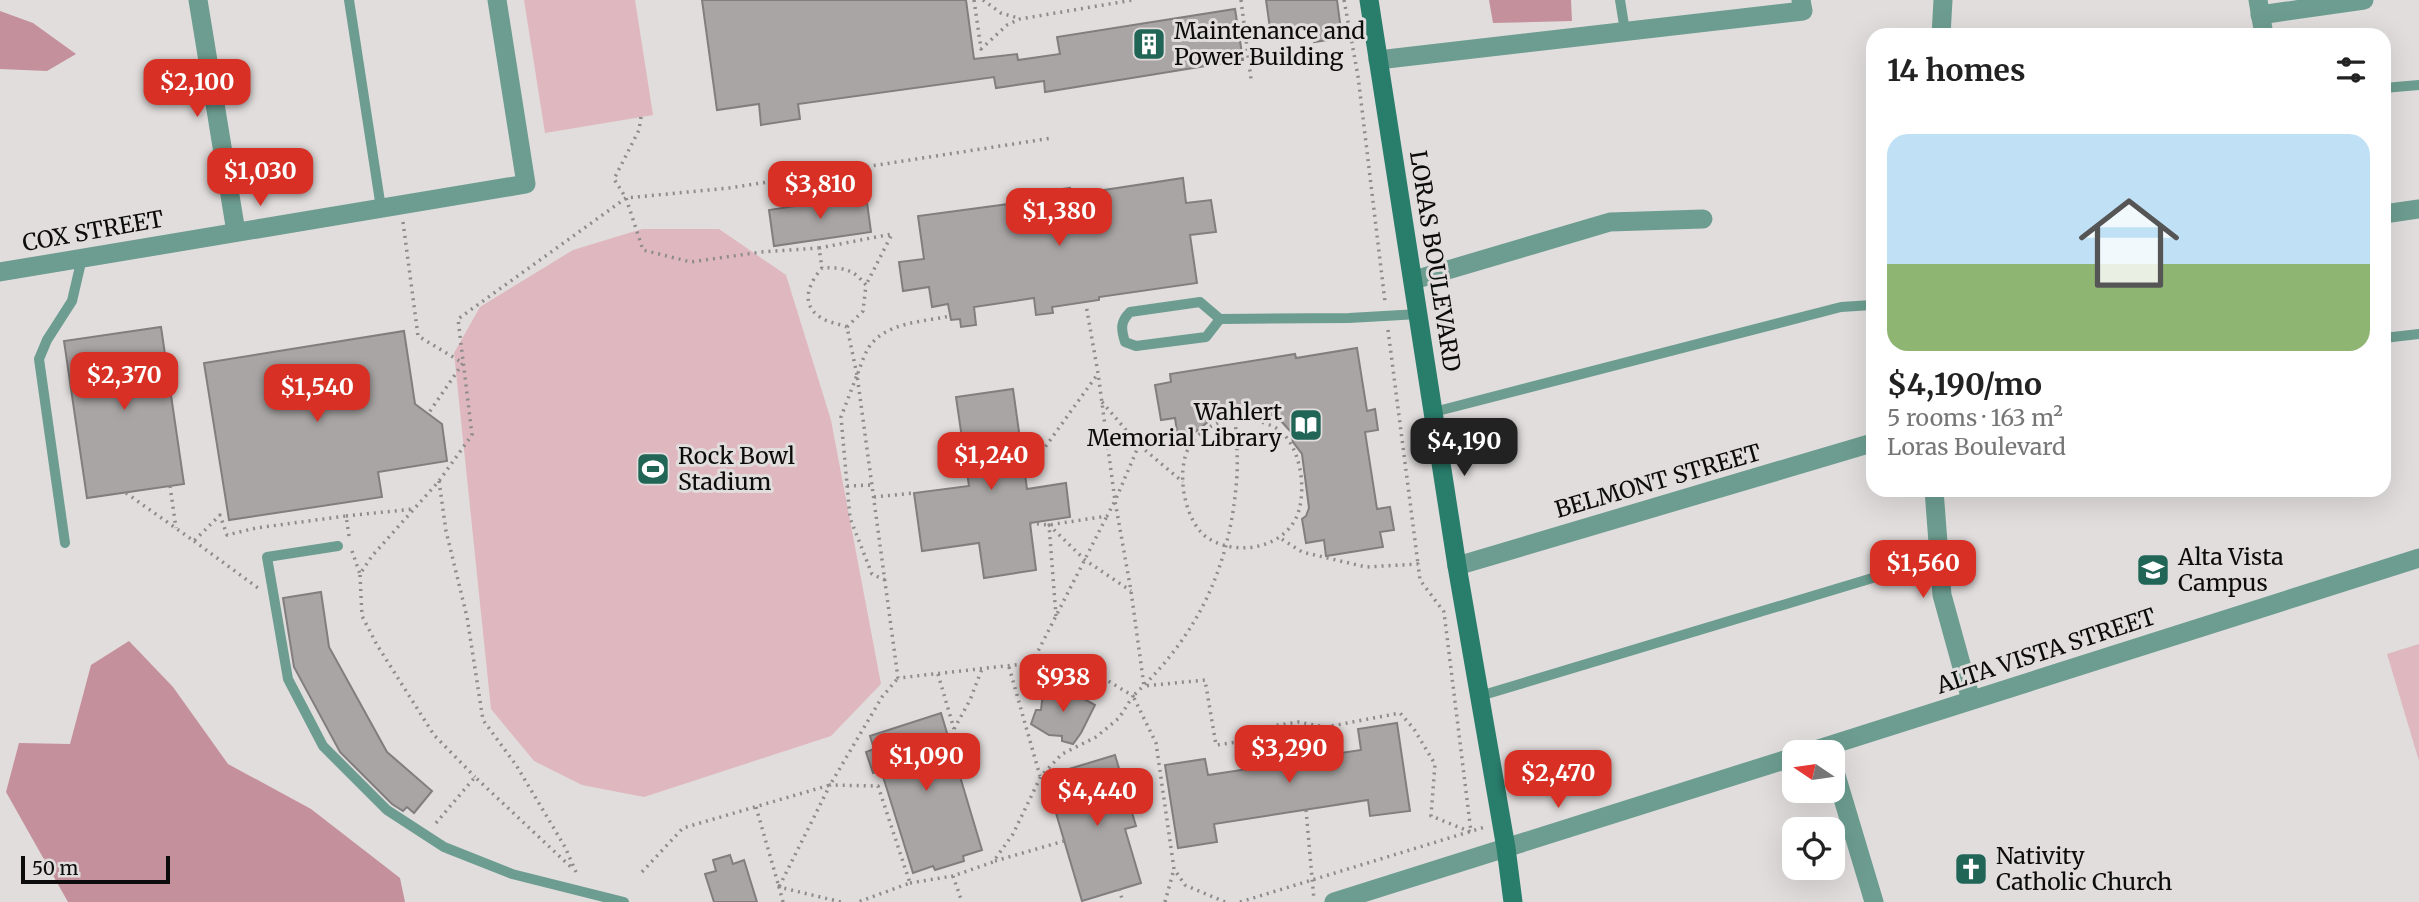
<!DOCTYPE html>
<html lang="en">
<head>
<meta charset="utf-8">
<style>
	body { margin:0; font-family:Merriweather,serif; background:#f6f6f6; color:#222; height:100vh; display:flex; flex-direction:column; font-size:26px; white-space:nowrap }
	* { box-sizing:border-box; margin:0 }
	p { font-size:23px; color:#767676 }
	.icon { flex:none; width:38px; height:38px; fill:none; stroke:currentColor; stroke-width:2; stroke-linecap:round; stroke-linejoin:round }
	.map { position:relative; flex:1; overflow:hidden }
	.sheet { position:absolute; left:1866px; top:28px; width:525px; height:469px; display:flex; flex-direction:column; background:#fff; border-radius:21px; box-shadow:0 7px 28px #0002 }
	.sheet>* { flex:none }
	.needle { width:46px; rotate:283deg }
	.buttons { position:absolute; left:1782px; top:740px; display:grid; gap:14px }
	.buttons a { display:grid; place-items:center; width:63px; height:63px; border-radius:14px; background:#fff; box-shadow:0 7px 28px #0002; font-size:35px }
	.scale { position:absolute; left:21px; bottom:18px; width:149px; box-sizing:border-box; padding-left:7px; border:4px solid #0d0c0c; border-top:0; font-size:19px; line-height:24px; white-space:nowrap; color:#0d0c0c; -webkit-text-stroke:5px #e1dddd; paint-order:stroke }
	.price { position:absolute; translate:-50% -60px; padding:0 16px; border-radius:14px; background:#d93025; color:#fff; font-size:23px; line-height:46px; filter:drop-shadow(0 2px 4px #0008) }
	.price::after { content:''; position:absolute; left:50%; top:42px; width:21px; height:16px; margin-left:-10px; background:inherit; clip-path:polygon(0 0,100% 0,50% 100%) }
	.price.active { background:#222; color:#fff }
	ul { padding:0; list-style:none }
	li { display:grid; align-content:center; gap:14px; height:371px; padding:0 21px }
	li+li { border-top:2px solid #e0e0e0 }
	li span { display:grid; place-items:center; height:217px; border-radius:21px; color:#555 }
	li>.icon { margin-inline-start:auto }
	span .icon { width:126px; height:126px; fill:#fffc; stroke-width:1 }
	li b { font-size:30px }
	h2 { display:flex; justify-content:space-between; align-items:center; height:84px; padding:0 21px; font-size:30px }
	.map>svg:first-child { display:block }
	.green { fill:#dfb7bf }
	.forest { fill:#c4909b }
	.building { fill:#a9a5a5; stroke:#827e7f; stroke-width:2 }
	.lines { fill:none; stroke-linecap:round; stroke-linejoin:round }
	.path { stroke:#8d8b8b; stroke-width:3.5; stroke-dasharray:2 5; stroke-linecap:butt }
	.service { stroke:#6d9d90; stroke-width:10 }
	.minor { stroke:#6d9d90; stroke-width:19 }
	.secondary { stroke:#297d6b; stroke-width:19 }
	.labels { text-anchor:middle; stroke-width:6; stroke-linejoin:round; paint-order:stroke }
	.poi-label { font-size:23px; fill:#0d0c0c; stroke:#e1dddd; text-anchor:start }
	.street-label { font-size:23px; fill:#0d0c0c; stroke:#e1dddd }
</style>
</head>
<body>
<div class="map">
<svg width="2419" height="902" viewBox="0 0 2419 902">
	<rect width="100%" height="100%" fill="#e1dddd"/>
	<g class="green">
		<polygon points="524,0 635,0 653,115 545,133"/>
		<polygon points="642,229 719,229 786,275 831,420 881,684 831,736 644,797 582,785 534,761 491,709 454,353 480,307 573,250"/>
		<polygon points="2419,644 2419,761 2387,654"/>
	</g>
	<g class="forest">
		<polygon points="1489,0 1571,0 1572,21 1493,23"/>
		<polygon points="0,11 33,23 76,54 47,71 0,69"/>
		<polygon points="129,641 173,687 228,764 311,809 400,878 405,902 68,902 6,792 19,743 70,744 91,665"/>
	</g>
	<g class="building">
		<polygon points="702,0 966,0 974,59 1017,54 1018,60 1060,54 1057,37 1235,9 1243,60 1045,92 1044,81 996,88 994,77 798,104 800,119 761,125 759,104 717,110"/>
		<polygon points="1266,0 1337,0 1342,38 1314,42 1312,29 1271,35"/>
		<polygon points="1183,178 1186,203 1211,200 1216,232 1190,235 1197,283 1099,297 1099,300 1052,307 1053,313 1036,315 1034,298 974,307 976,325 961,327 960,319 951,320 948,304 932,307 929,287 903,291 899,262 924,259 918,216 1008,204 1008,197 1070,188 1071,195"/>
		<polygon points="866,195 871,232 774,246 769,210"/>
		<polygon points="161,327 184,484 87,498 64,341"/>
		<polygon points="404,331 415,404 442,424 447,461 378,472 382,497 229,520 204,363"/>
		<polygon points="1357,348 1367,411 1375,409 1378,430 1365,432 1377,509 1390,507 1394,530 1380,532 1383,547 1326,556 1324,540 1306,543 1302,519 1306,516 1309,508 1302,454 1293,442 1291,432 1281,421 1255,413 1231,413 1213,418 1179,445 1175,418 1161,420 1155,385 1171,382 1170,374 1295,354 1296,358"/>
		<polygon points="1013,389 1027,489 1066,483 1070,517 1030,523 1036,570 984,578 979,543 922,551 914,493 969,486 956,397"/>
		<polygon points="321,592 329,647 387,752 432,791 414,813 407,807 403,811 392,804 340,752 294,667 283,598"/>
		<polygon points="1053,682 1095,705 1081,733 1073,744 1062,741 1062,736 1049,735 1031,724 1036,710 1041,710 1042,701"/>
		<polygon points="941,713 982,850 963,856 964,861 935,870 933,866 913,873 881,770 873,773 866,752 874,749 870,736"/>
		<polygon points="1397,723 1410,811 1370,816 1368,800 1214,824 1217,842 1178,848 1165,765 1205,759 1208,775 1255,768 1253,755 1320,746 1321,756 1361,750 1358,729"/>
		<polygon points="1115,755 1136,826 1125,829 1141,883 1082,901 1053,803 1060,799 1057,790 1064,788 1059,772"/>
		<polygon points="730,855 733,864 744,860 757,902 714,902 705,874 716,871 713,860"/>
	</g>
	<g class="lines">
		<g class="path">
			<polyline points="974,0 981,49 1007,25 1020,19 1133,0"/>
			<polyline points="983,0 1001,13 1018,18"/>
			<polyline points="1241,0 1251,79"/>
			<polyline points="1344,0 1358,76 1385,302"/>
			<polyline points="641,117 639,130 614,179 626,198 643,250 691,262 761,252 819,248 822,268"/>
			<polyline points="403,222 418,336 463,363 428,414"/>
			<polyline points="819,248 892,234 866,285"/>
			<path d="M847,327l16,-16 3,-26c-13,-16 -23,-18 -44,-17 -12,14 -23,35 -2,49 7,5 19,7 27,10l10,48"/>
			<polyline points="1388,330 1418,564"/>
			<path d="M858,373c3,-8 6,-18 11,-26 17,-25 54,-25 81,-31"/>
			<polyline points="1102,402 1139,445 1115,501 1131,591 1144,686 1205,680 1216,745 1245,741 1272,726 1298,722 1326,727 1400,713 1414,729 1435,764 1431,816 1471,832 1444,612 1420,580 1418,564 1366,567 1302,552 1280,538"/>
			<path d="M1235,416c14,3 28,5 41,12 24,15 30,57 23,82 -10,36 -57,47 -88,30 -27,-14 -37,-72 -20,-96 10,-16 27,-21 44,-28z"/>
			<polyline points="1177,430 1139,445 1183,482"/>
			<polyline points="1025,475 1097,375"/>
			<polyline points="439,481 446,531 467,617 483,720 516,765 565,847 576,872"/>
			<polyline points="170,486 176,528"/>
			<polyline points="847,486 872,485"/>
			<polyline points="126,493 194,541 220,515 227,535 256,528 346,516 349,536"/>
			<polyline points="874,497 914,493"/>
			<polyline points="346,516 413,509"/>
			<polyline points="1030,523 1049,525 1107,516 1115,501 1098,373 1086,305"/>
			<polyline points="194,541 258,588"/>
			<polyline points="352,551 360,574 372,556 439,481 472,435 458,319 626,198 729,188 1052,138"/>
			<polyline points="360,575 362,616 377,645 434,735 475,777"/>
			<polyline points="885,580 872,574 850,518 841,417 857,375 898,678 1032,663 1060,662 1095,673 1133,696 1119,718 1096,737 1062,754 1041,776 1013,834 993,862 953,876 962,902"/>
			<polyline points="1056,616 1049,525 1085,560 1131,591"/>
			<polyline points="1032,663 1107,516"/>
			<polyline points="1009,667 1040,776"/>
			<polyline points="938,674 954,729"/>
			<polyline points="954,729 970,700 982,669"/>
			<polyline points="756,807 779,887 830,785 878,786 910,883 858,902"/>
			<polyline points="1306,810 1314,900"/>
			<polyline points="436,823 475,777 573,869"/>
			<polyline points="995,861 1064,841"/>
			<polyline points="642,872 683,828 830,785 882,697 898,678"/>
			<polyline points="910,883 953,876"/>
			<polyline points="1119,889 1123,902"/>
			<polyline points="783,902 779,887 841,902"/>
			<polyline points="1165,902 1174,869"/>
			<path d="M1225,902l-40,-17 -11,-16 -18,-126 -23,-47c66,-62 98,-130 104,-221 1,-20 -1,-40 -2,-59"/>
			<polyline points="1240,902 1485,827"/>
		</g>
		<g class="service">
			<polyline points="349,0 381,208"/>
			<polyline points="1620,0 1625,31"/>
			<polyline points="2384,88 2419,85"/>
			<path d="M1220,319l-20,-17 -70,10c-10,10 -9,17 -5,30l11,4 70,-9 14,-18 129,-1 70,-4"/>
			<polyline points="2384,338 2419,334"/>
			<polyline points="1434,412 1841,307 1872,305"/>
			<polyline points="65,543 39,359 47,340 72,301 82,258"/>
			<polyline points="338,546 267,557 288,679 323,746 387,810 444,847 512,874 624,902"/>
			<polyline points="1480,696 1939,558"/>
		</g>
		<g class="minor">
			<polyline points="198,0 236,232"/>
			<polyline points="2258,0 2264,35"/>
			<polyline points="2260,15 2364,0"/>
			<polyline points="1941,35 1943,0"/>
			<polyline points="1378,60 1803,11 1801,0"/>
			<polyline points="2384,214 2419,209"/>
			<polyline points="0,272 526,184 497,0"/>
			<polyline points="1414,280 1610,222 1703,219"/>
			<polyline points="1934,490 1942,595 1971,700"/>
			<polyline points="1457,566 1872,443"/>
			<polyline points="1809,752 2419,558"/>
			<polyline points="1832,762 1874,902"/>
			<polyline points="1334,902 1794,757"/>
		</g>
		<polyline class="secondary" points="1369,0 1457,566 1506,848 1513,902"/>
	</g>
	<defs>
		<symbol id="building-square" viewBox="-11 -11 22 22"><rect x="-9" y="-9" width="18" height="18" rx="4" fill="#206556" stroke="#e1dddd"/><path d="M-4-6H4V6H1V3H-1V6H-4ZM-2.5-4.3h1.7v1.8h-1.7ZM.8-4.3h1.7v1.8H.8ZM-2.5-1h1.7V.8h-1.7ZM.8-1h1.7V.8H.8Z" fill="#fff"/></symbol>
		<symbol id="library-square" viewBox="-11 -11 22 22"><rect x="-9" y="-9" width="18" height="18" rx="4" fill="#206556" stroke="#e1dddd"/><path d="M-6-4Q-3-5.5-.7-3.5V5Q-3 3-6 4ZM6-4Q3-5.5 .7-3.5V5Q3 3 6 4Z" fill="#fff"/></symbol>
		<symbol id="stadium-square" viewBox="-11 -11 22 22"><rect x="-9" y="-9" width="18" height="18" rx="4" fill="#206556" stroke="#e1dddd"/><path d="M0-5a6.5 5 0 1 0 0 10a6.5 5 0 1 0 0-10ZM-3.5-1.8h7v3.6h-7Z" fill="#fff"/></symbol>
		<symbol id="school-square" viewBox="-11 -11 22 22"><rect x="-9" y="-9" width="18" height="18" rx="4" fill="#206556" stroke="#e1dddd"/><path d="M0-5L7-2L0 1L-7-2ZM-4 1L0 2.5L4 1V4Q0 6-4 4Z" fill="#fff"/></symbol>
		<symbol id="church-square" viewBox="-11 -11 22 22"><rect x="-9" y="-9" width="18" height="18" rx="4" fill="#206556" stroke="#e1dddd"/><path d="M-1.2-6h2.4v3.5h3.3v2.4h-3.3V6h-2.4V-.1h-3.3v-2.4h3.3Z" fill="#fff"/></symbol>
	</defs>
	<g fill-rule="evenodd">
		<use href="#building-square" x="1130" y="25" width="38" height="38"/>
		<use href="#library-square" x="1287" y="406" width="38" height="38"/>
		<use href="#stadium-square" x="634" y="450" width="38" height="38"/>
		<use href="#school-square" x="2134" y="551" width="38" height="38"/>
		<use href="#church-square" x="1952" y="850" width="38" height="38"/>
	</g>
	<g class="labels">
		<g class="poi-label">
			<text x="1174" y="39">Maintenance and<tspan x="1174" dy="26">Power Building</tspan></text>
			<text x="1282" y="420" text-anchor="end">Wahlert<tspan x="1282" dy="26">Memorial Library</tspan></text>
			<text x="678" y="464">Rock Bowl<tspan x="678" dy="26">Stadium</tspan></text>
			<text x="2178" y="565">Alta Vista<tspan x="2178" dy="26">Campus</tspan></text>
			<text x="1996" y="864">Nativity<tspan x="1996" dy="26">Catholic Church</tspan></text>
		</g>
		<g class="street-label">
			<text transform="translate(93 231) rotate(-10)" y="8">COX STREET</text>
			<text transform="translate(1435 261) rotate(81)" y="8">LORAS BOULEVARD</text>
			<text transform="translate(1658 481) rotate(-16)" y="8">BELMONT STREET</text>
			<text transform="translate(2046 651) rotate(-18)" y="8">ALTA VISTA STREET</text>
		</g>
	</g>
</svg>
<div class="buttons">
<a><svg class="needle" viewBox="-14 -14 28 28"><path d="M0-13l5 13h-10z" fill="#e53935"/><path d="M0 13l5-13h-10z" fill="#767676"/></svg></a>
<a><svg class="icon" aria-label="locate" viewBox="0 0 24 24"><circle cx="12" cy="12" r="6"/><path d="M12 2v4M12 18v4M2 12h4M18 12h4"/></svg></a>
</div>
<div class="scale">50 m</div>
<b class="price" style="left:197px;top:119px">$2,100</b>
<b class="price" style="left:260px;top:208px">$1,030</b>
<b class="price" style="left:820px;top:221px">$3,810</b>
<b class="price" style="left:1059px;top:248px">$1,380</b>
<b class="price" style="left:124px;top:412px">$2,370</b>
<b class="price" style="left:317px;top:424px">$1,540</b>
<b class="price active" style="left:1464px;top:478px">$4,190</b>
<b class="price" style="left:991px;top:492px">$1,240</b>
<b class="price" style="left:1923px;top:600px">$1,560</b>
<b class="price" style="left:1063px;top:714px">$938</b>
<b class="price" style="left:1289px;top:785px">$3,290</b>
<b class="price" style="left:926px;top:793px">$1,090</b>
<b class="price" style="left:1558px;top:810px">$2,470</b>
<b class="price" style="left:1097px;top:828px">$4,440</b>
<section class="sheet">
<h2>14 homes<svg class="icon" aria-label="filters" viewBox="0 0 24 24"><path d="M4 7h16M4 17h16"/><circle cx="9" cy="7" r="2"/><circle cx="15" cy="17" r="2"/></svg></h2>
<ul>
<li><span style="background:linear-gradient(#bfe0f5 60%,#8fb573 0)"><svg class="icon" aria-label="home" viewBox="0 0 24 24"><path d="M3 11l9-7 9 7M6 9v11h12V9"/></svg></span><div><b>$4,190/mo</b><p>5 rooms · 163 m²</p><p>Loras Boulevard</p></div></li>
</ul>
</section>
</div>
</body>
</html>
